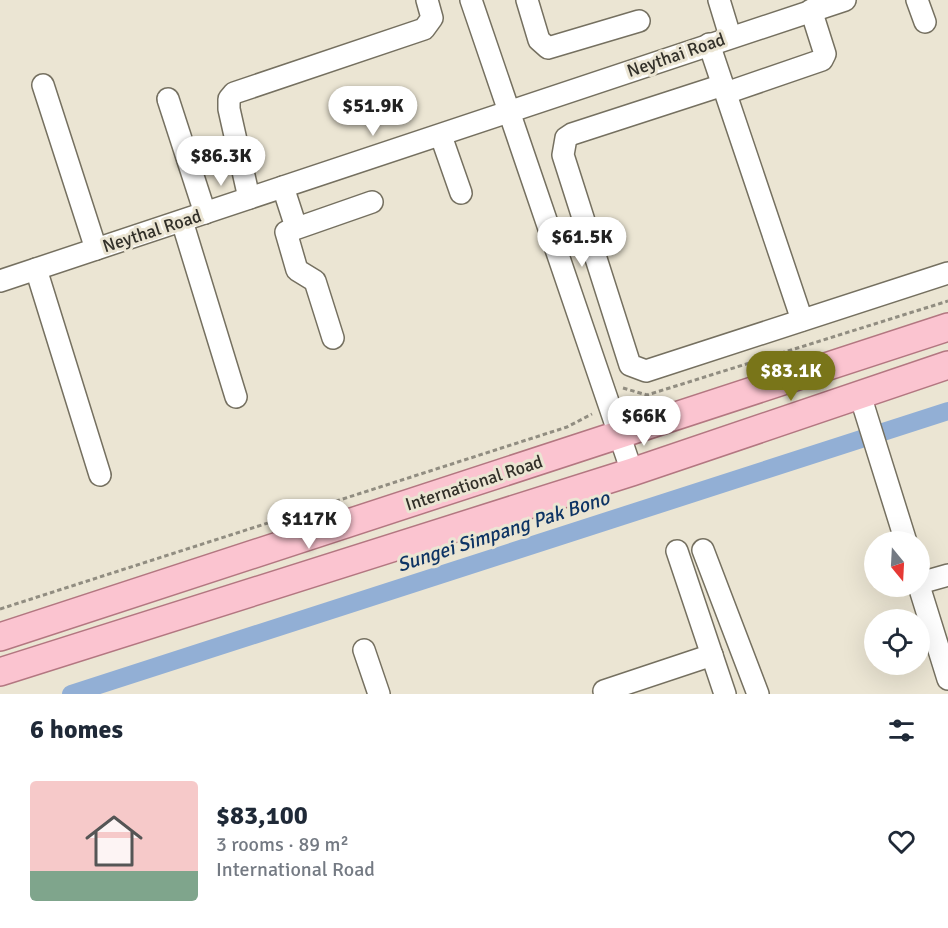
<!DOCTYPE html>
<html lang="en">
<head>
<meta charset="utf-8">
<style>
	body { margin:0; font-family:Signika,sans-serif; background:#f6f6f7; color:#1f2937; height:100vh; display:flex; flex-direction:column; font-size:22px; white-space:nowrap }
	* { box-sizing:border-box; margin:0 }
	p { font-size:20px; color:#747a83 }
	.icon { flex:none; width:33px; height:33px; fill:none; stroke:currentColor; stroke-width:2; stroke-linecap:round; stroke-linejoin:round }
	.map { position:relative; height:694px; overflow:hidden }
	.details { display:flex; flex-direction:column; background:#fff; flex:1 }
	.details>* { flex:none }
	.needle { width:39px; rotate:162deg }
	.tools { position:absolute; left:864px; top:531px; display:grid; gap:12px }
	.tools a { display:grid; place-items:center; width:66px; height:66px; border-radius:50%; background:#fff; box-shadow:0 6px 24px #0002; font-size:30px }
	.price { position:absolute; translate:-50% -51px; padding:0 14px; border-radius:21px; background:#fff; color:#222; font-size:20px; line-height:39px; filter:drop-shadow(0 2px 3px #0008) }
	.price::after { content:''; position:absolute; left:50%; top:36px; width:18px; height:14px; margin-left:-9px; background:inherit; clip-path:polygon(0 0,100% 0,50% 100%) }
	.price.on { background:#797519; color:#fff }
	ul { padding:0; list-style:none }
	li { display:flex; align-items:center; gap:18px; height:150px; padding:0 30px }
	li span { display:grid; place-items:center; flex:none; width:168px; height:120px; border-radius:6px; color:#555 }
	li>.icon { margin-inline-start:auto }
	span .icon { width:72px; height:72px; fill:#fffc; stroke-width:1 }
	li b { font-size:26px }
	h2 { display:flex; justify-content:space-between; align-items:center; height:72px; padding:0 30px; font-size:26px }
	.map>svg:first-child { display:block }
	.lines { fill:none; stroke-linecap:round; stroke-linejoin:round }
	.canal { stroke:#92afd5; stroke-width:18 }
	.minor-casing { stroke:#757060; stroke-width:24 }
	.major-casing { stroke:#b37781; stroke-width:30 }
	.path { stroke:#918d81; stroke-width:3; stroke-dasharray:4.5 3; stroke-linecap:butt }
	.minor { stroke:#fff; stroke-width:21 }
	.major { stroke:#fbc4d0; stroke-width:27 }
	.labels { text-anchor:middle; stroke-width:6; stroke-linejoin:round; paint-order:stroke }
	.street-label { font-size:18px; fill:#323029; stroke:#ebe5d3 }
	.water-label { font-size:20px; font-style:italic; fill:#0e3464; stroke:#ebe5d3 }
</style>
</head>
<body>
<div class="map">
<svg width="948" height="694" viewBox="0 0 948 694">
	<rect width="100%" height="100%" fill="#ebe5d3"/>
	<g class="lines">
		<polyline class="canal" points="71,694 948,411"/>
		<defs>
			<g id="minor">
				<polyline points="471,0 632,472"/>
				<polyline points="527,0 539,40 548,48 639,21"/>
				<polyline points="719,0 730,36"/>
				<polyline points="917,0 925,22"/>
				<polyline points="709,44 802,320"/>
				<polyline points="43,85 96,249"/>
				<polyline points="723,85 572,134 566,138 563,155 630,365 646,371 948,273"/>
				<polyline points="726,93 822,60 825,54 811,10"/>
				<polyline points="168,99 205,213"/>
				<polyline points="441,136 461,193"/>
				<polyline points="283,187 296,227"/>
				<polyline points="249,198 229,109 229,99 234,93 424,29 432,18 427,0"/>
				<polyline points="182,221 236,397"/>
				<polyline points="36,269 100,475"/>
				<polyline points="0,281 845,0"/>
				<polyline points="333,338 315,281 297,270 286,232 372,202"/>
				<polyline points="860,395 906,542"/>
				<polyline points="703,550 758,694"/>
				<polyline points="677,551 725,694"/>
				<polyline points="920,583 948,575"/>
				<polyline points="919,586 948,679"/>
				<polyline points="364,650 379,694"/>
				<polyline points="604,691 712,655"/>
			</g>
			<g id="major">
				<polyline points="0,637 948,327"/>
				<polyline points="0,672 632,472 948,365"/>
			</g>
		</defs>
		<use href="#minor" class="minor-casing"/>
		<use href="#major" class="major-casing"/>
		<g class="path">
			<polyline points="623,388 647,395 948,301"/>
			<polyline points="0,609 567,427 592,414"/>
		</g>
		<use href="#minor" class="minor"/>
		<use href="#major" class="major"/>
	</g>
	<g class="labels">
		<g class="street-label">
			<text transform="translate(676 55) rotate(-19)" y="6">Neythai Road</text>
			<text transform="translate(152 231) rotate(-18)" y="6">Neythal Road</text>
			<text transform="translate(474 483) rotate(-18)" y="6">International Road</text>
		</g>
		<g class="water-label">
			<text transform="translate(503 531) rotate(-18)" y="7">Sungei Simpang Pak Bono</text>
		</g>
	</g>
</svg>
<div class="tools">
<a><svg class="needle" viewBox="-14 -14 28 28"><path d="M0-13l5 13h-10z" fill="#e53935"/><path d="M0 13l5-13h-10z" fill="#747a83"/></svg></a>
<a><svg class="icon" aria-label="locate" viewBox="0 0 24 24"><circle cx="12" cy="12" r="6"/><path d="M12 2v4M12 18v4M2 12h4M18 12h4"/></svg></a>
</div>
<b class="price" style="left:373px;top:137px">$51.9K</b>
<b class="price" style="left:221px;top:187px">$86.3K</b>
<b class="price" style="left:582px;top:268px">$61.5K</b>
<b class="price on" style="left:791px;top:402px">$83.1K</b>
<b class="price" style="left:644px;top:447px">$66K</b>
<b class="price" style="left:309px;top:550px">$117K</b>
</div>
<section class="details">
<h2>6 homes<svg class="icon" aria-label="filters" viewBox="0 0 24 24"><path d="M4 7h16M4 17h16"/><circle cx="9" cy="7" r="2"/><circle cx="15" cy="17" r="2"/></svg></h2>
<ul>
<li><span style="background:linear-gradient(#f6c9c9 75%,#7fa58c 0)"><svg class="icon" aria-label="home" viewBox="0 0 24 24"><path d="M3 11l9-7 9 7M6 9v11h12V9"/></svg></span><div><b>$83,100</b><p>3 rooms · 89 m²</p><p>International Road</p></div><svg class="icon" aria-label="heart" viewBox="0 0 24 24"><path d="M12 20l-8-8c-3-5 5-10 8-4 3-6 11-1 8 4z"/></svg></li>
</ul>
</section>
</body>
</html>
